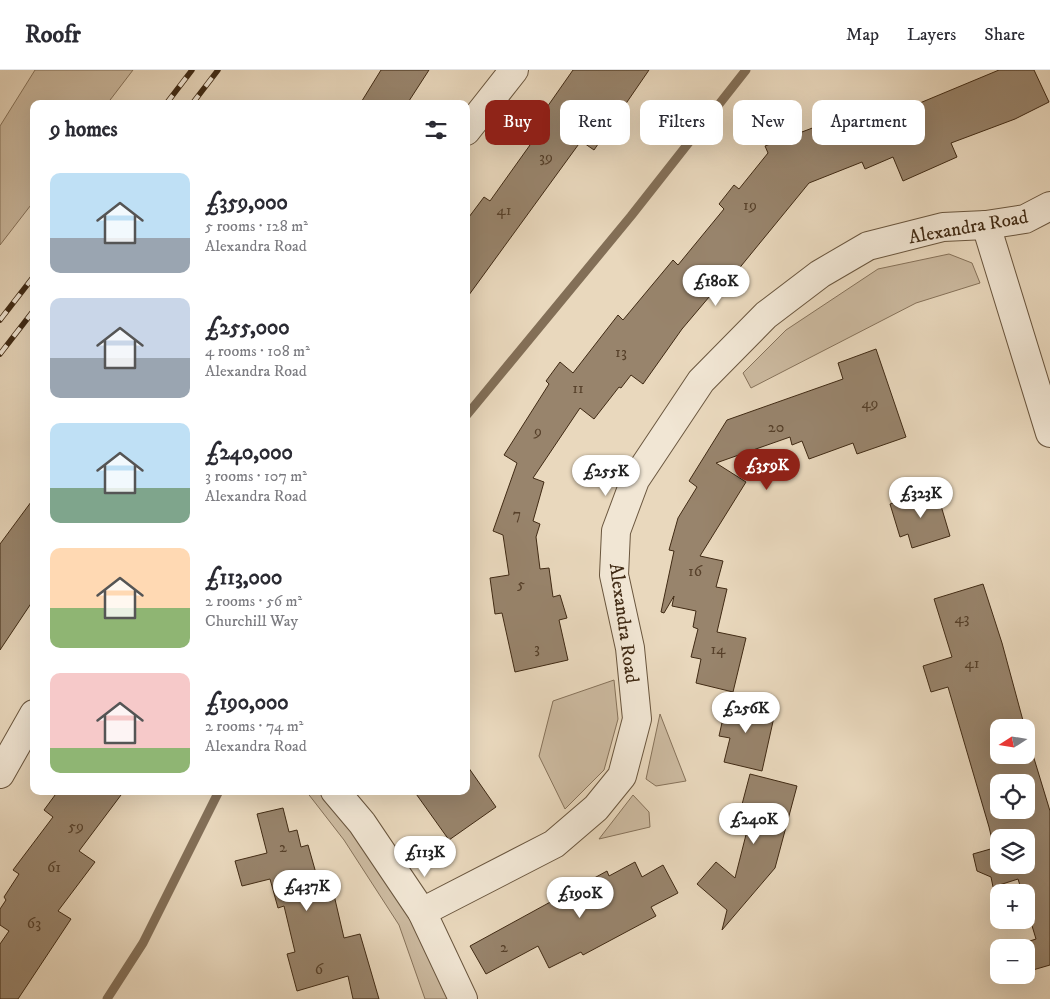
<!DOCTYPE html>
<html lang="en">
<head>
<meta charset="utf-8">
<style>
	body { margin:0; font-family:"IM FELL DW Pica",serif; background:#f2f2f3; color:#2b2b33; height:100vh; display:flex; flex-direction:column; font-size:19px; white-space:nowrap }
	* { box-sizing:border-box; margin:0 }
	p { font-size:16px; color:#7c7c81 }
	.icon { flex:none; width:28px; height:28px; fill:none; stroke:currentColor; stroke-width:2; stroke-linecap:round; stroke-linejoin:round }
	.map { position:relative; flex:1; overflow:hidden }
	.panel { position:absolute; left:30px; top:30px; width:440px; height:695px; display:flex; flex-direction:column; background:#fff; border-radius:10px; box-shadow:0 5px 20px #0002 }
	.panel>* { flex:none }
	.top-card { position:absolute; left:485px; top:30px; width:475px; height:45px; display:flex; gap:10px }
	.needle { width:32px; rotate:258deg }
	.controls { position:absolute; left:990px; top:649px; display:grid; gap:10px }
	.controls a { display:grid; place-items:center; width:45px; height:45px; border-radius:10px; background:#fff; box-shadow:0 5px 20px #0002; font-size:25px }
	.price { position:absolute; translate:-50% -42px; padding:0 11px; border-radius:18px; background:#fff; color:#222; font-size:16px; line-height:32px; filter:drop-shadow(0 1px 2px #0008) }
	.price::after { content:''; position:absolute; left:50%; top:30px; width:15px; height:11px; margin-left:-8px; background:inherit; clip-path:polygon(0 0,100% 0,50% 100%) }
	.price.current { background:#8f2418; color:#fff }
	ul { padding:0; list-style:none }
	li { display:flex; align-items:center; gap:15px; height:125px; padding:0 20px }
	li span { display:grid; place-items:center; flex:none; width:140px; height:100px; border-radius:10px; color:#555 }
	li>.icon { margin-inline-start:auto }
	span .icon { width:60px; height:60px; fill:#fffc; stroke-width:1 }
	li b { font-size:21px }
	h2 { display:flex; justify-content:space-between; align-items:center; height:60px; padding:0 20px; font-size:21px }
	.pill { padding:0 18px; border-radius:10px; background:#fff; box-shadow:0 5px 20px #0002; font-size:18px; line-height:45px }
	.pill.current { background:#8f2418; color:#fff }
	header { display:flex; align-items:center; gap:30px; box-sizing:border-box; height:70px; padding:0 25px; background:#fff; border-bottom:1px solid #e1e1e2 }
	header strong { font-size:24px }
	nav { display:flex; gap:28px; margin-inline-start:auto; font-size:18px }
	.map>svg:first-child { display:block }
	.green { fill:#ccbaa0; stroke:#86725a }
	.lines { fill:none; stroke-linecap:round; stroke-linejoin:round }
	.stream { stroke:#836f57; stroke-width:9 }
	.building { fill:#98846c; stroke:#402a14; fill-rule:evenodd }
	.street-casing { stroke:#6a563e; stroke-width:30 }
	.street { stroke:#f1e6d4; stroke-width:28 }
	.rail-casing { stroke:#402a14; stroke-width:5.5 }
	.rail { stroke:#f1e6d4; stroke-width:4; stroke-dasharray:11; stroke-linecap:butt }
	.labels { text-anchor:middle; stroke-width:5; stroke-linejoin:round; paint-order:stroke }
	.number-label { font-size:16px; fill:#56402a }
	.street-label { font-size:19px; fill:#402a14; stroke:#f1e6d4 }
</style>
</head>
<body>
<header>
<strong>Roofr</strong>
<nav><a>Map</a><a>Layers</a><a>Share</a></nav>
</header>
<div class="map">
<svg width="1050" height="929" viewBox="0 0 1050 929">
	<rect width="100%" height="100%" fill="#e9d8bd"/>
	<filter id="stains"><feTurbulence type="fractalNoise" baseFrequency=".004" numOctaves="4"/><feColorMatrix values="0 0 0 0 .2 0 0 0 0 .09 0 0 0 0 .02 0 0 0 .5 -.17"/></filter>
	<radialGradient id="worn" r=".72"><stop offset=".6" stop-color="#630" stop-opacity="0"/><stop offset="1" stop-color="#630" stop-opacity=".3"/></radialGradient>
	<g class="green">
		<polygon points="35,0 133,0 107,34 34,34 34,131 0,175 0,56"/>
		<polygon points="949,184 972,193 980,213 916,233 751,318 743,303 786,260 878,199"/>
		<polygon points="614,610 618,649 604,700 565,739 539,686 553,631"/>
		<polygon points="660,644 686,711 656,716 646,709"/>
		<polygon points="306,721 318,721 349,756 411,850 448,929 425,929 399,855 344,770"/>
		<polygon points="633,725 649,742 650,757 599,769"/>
	</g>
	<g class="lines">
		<g class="stream">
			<polyline points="466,346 631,146 746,0"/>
			<polyline points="107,929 143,873 219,721"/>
		</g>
	</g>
	<g class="building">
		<polygon points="381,0 429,0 407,34 360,34"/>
		<polygon points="573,0 649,0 594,80 581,71 466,229 466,151 484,127 490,131 530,75 524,70"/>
		<polygon points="999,0 1034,0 1049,32 1015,49 951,73 957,87 903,111 893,87 865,99 862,92 809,113 719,223 715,220 682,259 643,314 631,305 621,318 619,317 594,349 580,338 533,408 544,412 533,451 540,454 536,467 540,499 549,498 553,527 560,525 567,548 559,550 568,590 515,602 502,543 495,544 490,508 509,505 503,465 493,461 517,393 504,385 549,314 546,311 560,292 573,303 618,245 623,250 673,190 678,195 724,139 719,134 734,115 739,119 768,83 765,76 844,46 846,40 855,37 873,43 899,32 903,40"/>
		<polygon points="876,279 906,367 857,384 853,373 809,389 802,371 792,375 790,367 716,393 746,412 700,486 723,491 716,517 727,519 717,562 746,568 733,622 696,613 701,589 691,587 698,559 693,557 696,541 672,536 674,526 664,543 661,542 674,481 669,480 678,448 697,417 689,411 727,350 843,309 838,293"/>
		<polygon points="936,419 950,466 912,478 908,464 900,467 890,434"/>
		<polygon points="34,428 34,529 0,580 0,474"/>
		<path d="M983,514l19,59 23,85h-26v27h27v-23l24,79v154l-24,7v-24h-18l28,-9 -10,-33v-14h-4l-4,-13 -25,8 -2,-10 -14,-6 -4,-17 21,-6 -5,-21 -41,-140 -17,5 -8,-26 29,-9 -18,-58zM999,712h27v28h-27zM999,768h27v27h-27z"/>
		<polygon points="728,626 750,631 748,641 774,647 762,701 724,692 730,668 719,666"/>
		<polygon points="466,694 496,737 449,770 414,721 466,721"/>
		<polygon points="750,704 797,716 775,798 722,860 727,840 697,814 716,792 735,808 751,745 740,742"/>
		<polygon points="58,721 124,721 79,781 95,792 58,841 71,849 18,929 0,929 0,874 9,861 0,855 0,839 6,830 4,827 19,804 13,800 53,747 44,740"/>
		<polygon points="283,738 289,762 297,760 301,777 308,775 323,828 334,825 344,868 360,864 379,929 353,929 348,906 297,921 287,884 295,882 284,836 278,838 270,809 242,816 235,791 267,783 257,744"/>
		<polygon points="635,792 642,807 663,795 678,823 651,837 656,846 583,885 581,882 549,898 538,876 486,904 470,876 607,801 609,806"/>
	</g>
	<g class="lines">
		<defs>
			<g id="street">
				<polyline points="466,61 514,0"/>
				<polyline points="986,155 1050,363"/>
				<polyline points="0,704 34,644"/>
				<polyline points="335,721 362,753 422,842 463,929"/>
				<polyline points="422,842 554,774 596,738 622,706 637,649 630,578 614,505 616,461 635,410 701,311 766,245 820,204 868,176 943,157 986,155 1025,149 1050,136"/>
			</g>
		</defs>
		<use href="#street" class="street-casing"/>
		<use href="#street" class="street"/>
		<defs>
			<g id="rail">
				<polyline points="166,34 192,0"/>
				<polyline points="192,34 218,0"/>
				<polyline points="0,250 34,206"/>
				<polyline points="0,284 34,240"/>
			</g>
		</defs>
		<use href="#rail" class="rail-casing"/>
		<use href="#rail" class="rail"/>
	</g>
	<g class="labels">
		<g class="number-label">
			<text x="546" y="92">39</text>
			<text x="750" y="140">19</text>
			<text x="504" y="145">41</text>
			<text x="621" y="287">13</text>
			<text x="578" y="323">11</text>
			<text x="870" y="338">49</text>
			<text x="776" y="362">20</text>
			<text x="538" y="366">9</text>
			<text x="517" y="449">7</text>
			<text x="695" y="506">16</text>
			<text x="521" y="519">5</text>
			<text x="962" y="553">43</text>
			<text x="537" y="583">3</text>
			<text x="718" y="584">14</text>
			<text x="972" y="598">41</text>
			<text x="76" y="761">59</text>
			<text x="283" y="782">2</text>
			<text x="54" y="802">61</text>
			<text x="34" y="858">63</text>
			<text x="504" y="882">2</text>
			<text x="319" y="904">6</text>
		</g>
		<g class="street-label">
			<text transform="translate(968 156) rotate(-10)" y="7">Alexandra Road</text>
			<text transform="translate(625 553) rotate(82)" y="7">Alexandra Road</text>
		</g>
	</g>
	<rect width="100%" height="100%" filter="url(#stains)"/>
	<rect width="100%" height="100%" fill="url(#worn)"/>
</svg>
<div class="controls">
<a><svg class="needle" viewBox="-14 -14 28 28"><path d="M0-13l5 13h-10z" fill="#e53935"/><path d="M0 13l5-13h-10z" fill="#7c7c81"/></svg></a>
<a><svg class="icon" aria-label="locate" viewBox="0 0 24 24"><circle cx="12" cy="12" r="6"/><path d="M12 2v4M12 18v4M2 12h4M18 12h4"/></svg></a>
<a><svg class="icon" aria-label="layers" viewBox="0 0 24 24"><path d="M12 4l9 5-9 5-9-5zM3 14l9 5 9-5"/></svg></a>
<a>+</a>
<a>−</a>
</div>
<b class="price" style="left:716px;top:237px">£180K</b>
<b class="price current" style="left:767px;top:421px">£359K</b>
<b class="price" style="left:606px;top:427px">£255K</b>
<b class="price" style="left:921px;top:449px">£323K</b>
<b class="price" style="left:746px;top:664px">£256K</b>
<b class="price" style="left:754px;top:775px">£240K</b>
<b class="price" style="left:425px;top:808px">£113K</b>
<b class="price" style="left:307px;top:842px">£437K</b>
<b class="price" style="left:580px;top:849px">£190K</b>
<div class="top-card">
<a class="pill current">Buy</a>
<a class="pill">Rent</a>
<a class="pill">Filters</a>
<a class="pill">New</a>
<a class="pill">Apartment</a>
</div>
<section class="panel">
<h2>9 homes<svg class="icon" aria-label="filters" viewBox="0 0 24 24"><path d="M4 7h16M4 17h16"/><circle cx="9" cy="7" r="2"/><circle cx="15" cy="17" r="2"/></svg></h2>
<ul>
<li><span style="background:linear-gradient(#bfe0f5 65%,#9aa5b1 0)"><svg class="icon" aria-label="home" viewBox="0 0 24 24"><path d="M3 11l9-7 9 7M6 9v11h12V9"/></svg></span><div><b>£359,000</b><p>5 rooms · 128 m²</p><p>Alexandra Road</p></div></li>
<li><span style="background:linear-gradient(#c9d6e8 60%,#9aa5b1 0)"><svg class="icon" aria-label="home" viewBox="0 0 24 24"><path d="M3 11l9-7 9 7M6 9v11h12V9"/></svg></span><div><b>£255,000</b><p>4 rooms · 108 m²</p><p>Alexandra Road</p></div></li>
<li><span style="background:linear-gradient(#bfe0f5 65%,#7fa58c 0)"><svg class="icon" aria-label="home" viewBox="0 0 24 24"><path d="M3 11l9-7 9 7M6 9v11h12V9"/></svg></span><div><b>£240,000</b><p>3 rooms · 107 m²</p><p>Alexandra Road</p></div></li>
<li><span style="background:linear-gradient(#ffd9b3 60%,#8fb573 0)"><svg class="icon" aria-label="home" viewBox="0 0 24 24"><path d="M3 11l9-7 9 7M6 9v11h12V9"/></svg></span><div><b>£113,000</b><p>2 rooms · 56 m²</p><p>Churchill Way</p></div></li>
<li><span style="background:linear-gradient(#f6c9c9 75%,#8fb573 0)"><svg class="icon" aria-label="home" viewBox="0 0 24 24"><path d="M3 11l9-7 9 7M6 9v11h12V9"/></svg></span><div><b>£190,000</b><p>2 rooms · 74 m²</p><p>Alexandra Road</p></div></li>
</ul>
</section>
</div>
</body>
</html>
